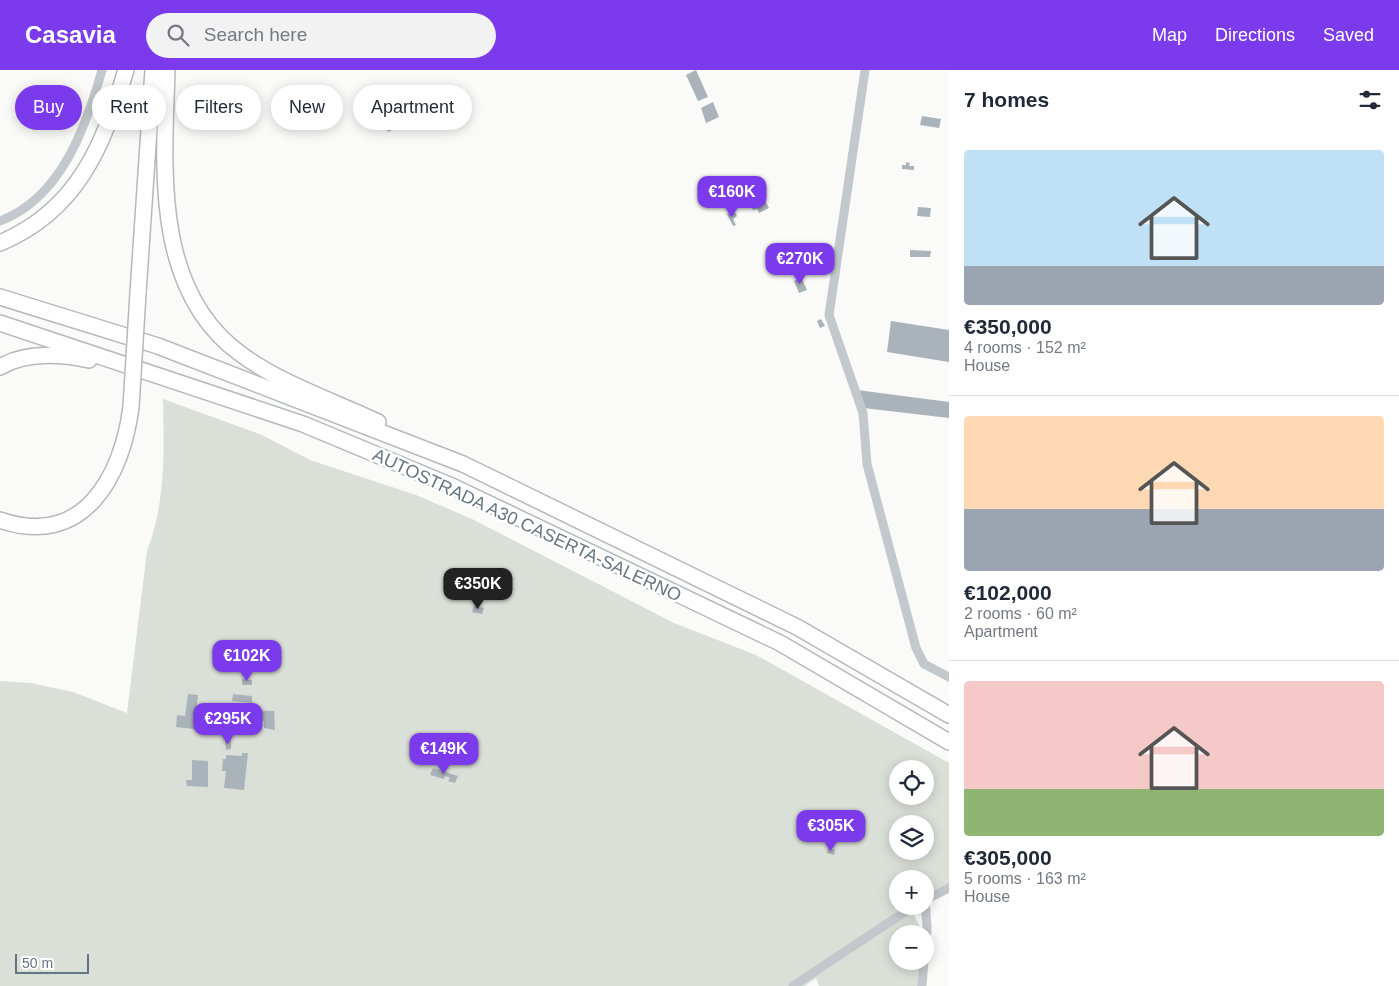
<!DOCTYPE html>
<html lang="en">
<head>
<meta charset="utf-8">
<style>
	body { margin:0; font-family:Helvetica,sans-serif; background:#f2f2f3; color:#1f2937; height:100vh; display:flex; flex-direction:column; font-size:19px; white-space:nowrap }
	* { box-sizing:border-box; margin:0 }
	p { font-size:16px; color:#747a83 }
	.icon { flex:none; width:28px; height:28px; fill:none; stroke:currentColor; stroke-width:2; stroke-linecap:round; stroke-linejoin:round }
	.map { position:relative; flex:1; overflow:hidden }
	.drawer { display:flex; flex-direction:column; background:#fff; width:450px }
	.drawer>* { flex:none }
	.hud { position:absolute; left:15px; top:15px; width:475px; height:45px; display:flex; gap:10px }
	.fabs { position:absolute; left:889px; top:690px; display:grid; gap:10px }
	.fabs a { display:grid; place-items:center; width:45px; height:45px; border-radius:50%; background:#fff; box-shadow:0 2px 12px #0003; font-size:25px }
	.scale { position:absolute; left:15px; bottom:12px; width:74px; box-sizing:border-box; padding-left:5px; border:2px solid #657683; border-top:0; font-size:14px; line-height:18px; white-space:nowrap; color:#657683; -webkit-text-stroke:4px #fff; paint-order:stroke }
	.price { position:absolute; translate:-50% -42px; padding:0 11px; border-radius:10px; background:#7c3aed; color:#fff; font-size:16px; line-height:32px; filter:drop-shadow(0 1px 2px #0008) }
	.price::after { content:''; position:absolute; left:50%; top:30px; width:15px; height:11px; margin-left:-8px; background:inherit; clip-path:polygon(0 0,100% 0,50% 100%) }
	.price.current { background:#222; color:#fff }
	ul { padding:0; list-style:none }
	li { display:grid; align-content:center; gap:10px; height:265px; padding:0 15px }
	li+li { border-top:1px solid #e0e1e3 }
	li span { display:grid; place-items:center; height:155px; border-radius:5px; color:#555 }
	li>.icon { margin-inline-start:auto }
	span .icon { width:90px; height:90px; fill:#fffc; stroke-width:1 }
	li b { font-size:21px }
	h2 { display:flex; justify-content:space-between; align-items:center; height:60px; padding:0 15px; font-size:21px }
	.chip { padding:0 18px; border-radius:22px; background:#fff; box-shadow:0 2px 12px #0003; font-size:18px; line-height:45px }
	.chip.current { background:#7c3aed; color:#fff }
	header { display:flex; align-items:center; gap:30px; box-sizing:border-box; height:70px; padding:0 25px; background:#7c3aed; color:#fff }
	header strong { font-size:24px }
	nav { display:flex; gap:28px; margin-inline-start:auto; font-size:18px }
	.search { width:350px; height:45px; background:#f2f2f3; display:flex; align-items:center; gap:12px; box-sizing:border-box; padding:0 18px; border-radius:28px; color:#747a83; font-size:19px }
	main { display:flex; flex:1; min-height:0 }
	.map>svg:first-child { display:block }
	.green { fill:#dadfd7; fill-rule:evenodd }
	.building { fill:#aab3b9 }
	.lines { fill:none; stroke-linecap:round; stroke-linejoin:round }
	.highway-casing { stroke:#b4b9bd; stroke-width:18 }
	.street { stroke:#c3c8cc; stroke-width:9 }
	.highway { stroke:#fff; stroke-width:15 }
	.highway-bridge-casing { stroke:#b4b9bd; stroke-width:18; stroke-linecap:butt }
	.highway-bridge { stroke:#fff; stroke-width:15 }
	.labels { text-anchor:middle; stroke-width:5; stroke-linejoin:round; paint-order:stroke }
	.street-label { font-size:18px; fill:#657683; stroke:#fff }
</style>
</head>
<body>
<header>
<strong>Casavia</strong>
<div class="search"><svg class="icon" aria-label="search" viewBox="0 0 24 24"><circle cx="10" cy="10" r="6"/><path d="M15 15l6 6"/></svg>Search here</div>
<nav><a>Map</a><a>Directions</a><a>Saved</a></nav>
</header>
<main>
<div class="map">
<svg width="949" height="916" viewBox="0 0 949 916">
	<rect width="100%" height="100%" fill="#fafaf8"/>
	<path class="green" d="M163,329l99,36 48,25 106,35 56,24 202,104 82,32 193,108v122l-24,12v-18h-27v27h12l12,26 -24,2v27h22l-2,25h-99l-3,-8 -11,8h-805v-305l31,2 42,9 54,21 20,-162c19,-48 17,-102 16,-152zM898,699h27v27h-27zM898,754h27v27h-27z"/>
	<g class="building">
		<polygon points="696,0 708,27 698,31 686,5"/>
		<polygon points="383,25 387,33 377,38 371,31"/>
		<polygon points="713,32 719,47 706,53 701,38"/>
		<polygon points="287,43 289,51 283,53 281,45"/>
		<polygon points="399,46 403,55 388,62 384,53"/>
		<polygon points="922,46 941,49 939,58 920,55"/>
		<polygon points="906,92 910,93 909,96 914,96 914,100 902,99 902,95 906,95"/>
		<polygon points="752,106 769,138 759,143 757,139 753,140 739,114"/>
		<polygon points="918,137 931,138 930,147 917,146"/>
		<polygon points="734,141 737,146 733,149 736,155 733,156 727,144"/>
		<polygon points="910,180 931,181 930,187 910,187"/>
		<polygon points="801,207 807,220 799,223 794,211"/>
		<polygon points="821,249 825,256 820,258 817,251"/>
		<polygon points="891,251 949,260 949,292 887,282"/>
		<polygon points="857,320 949,332 949,348 863,338"/>
		<polygon points="474,536 484,538 482,544 472,542"/>
		<polygon points="242,609 252,610 252,615 242,615"/>
		<polygon points="188,624 198,625 194,659 176,657 177,645 185,646"/>
		<polygon points="233,624 252,626 252,633 232,631"/>
		<polygon points="227,635 230,635 230,639 274,641 275,660 264,658 264,651 258,651 258,654 231,653 231,660 223,660 222,640 227,640"/>
		<polygon points="225,670 231,670 231,679 226,680"/>
		<polygon points="242,683 248,683 244,720 224,718 226,701 222,701 223,689 226,689 226,685 242,686"/>
		<polygon points="192,690 208,691 208,717 187,716 186,710 192,710"/>
		<polygon points="433,698 458,706 455,713 448,711 450,708 445,706 444,709 430,705"/>
		<polygon points="828,778 835,780 834,785 827,783"/>
	</g>
	<g class="lines">
		<defs>
			<g id="highway">
				<path d="M167,0c-3,97 -15,221 75,285 40,29 91,46 136,67"/>
				<path d="M0,173c78,-33 103,-97 126,-173"/>
				<polyline points="138,223 153,0"/>
				<polyline points="0,227 158,276 463,394 797,557 949,645"/>
				<polyline points="0,253 303,354 454,417 780,573 949,672"/>
				<path d="M0,297c26,-15 61,-13 89,-7"/>
				<path d="M0,450c83,29 122,-43 131,-113"/>
			</g>
		</defs>
		<use href="#highway" class="highway-casing"/>
		<g class="street">
			<polyline points="865,0 829,245 863,343 867,394 916,578 924,594 949,607"/>
			<path d="M0,151c61,-23 86,-94 102,-151"/>
			<polyline points="925,830 949,818"/>
			<polyline points="925,885 927,857 925,829"/>
			<polyline points="793,916 914,836"/>
			<polyline points="922,916 924,891"/>
		</g>
		<use href="#highway" class="highway"/>
		<defs>
			<polyline id="highway-bridge" points="131,337 138,223"/>
		</defs>
		<use href="#highway-bridge" class="highway-bridge-casing"/>
		<use href="#highway-bridge" class="highway-bridge"/>
	</g>
	<g class="labels">
		<g class="street-label">
			<text transform="translate(527 455) rotate(25)" y="6">AUTOSTRADA A30 CASERTA-SALERNO</text>
		</g>
	</g>
</svg>
<div class="fabs">
<a><svg class="icon" aria-label="locate" viewBox="0 0 24 24"><circle cx="12" cy="12" r="6"/><path d="M12 2v4M12 18v4M2 12h4M18 12h4"/></svg></a>
<a><svg class="icon" aria-label="layers" viewBox="0 0 24 24"><path d="M12 4l9 5-9 5-9-5zM3 14l9 5 9-5"/></svg></a>
<a>+</a>
<a>−</a>
</div>
<div class="scale">50 m</div>
<b class="price" style="left:732px;top:148px">€160K</b>
<b class="price" style="left:800px;top:215px">€270K</b>
<b class="price current" style="left:478px;top:540px">€350K</b>
<b class="price" style="left:247px;top:612px">€102K</b>
<b class="price" style="left:228px;top:675px">€295K</b>
<b class="price" style="left:444px;top:705px">€149K</b>
<b class="price" style="left:831px;top:782px">€305K</b>
<div class="hud">
<a class="chip current">Buy</a>
<a class="chip">Rent</a>
<a class="chip">Filters</a>
<a class="chip">New</a>
<a class="chip">Apartment</a>
</div>
</div>
<section class="drawer">
<h2>7 homes<svg class="icon" aria-label="filters" viewBox="0 0 24 24"><path d="M4 7h16M4 17h16"/><circle cx="9" cy="7" r="2"/><circle cx="15" cy="17" r="2"/></svg></h2>
<ul>
<li><span style="background:linear-gradient(#bfe0f5 75%,#9aa5b1 0)"><svg class="icon" aria-label="home" viewBox="0 0 24 24"><path d="M3 11l9-7 9 7M6 9v11h12V9"/></svg></span><div><b>€350,000</b><p>4 rooms · 152 m²</p><p>House</p></div></li>
<li><span style="background:linear-gradient(#ffd9b3 60%,#9aa5b1 0)"><svg class="icon" aria-label="home" viewBox="0 0 24 24"><path d="M3 11l9-7 9 7M6 9v11h12V9"/></svg></span><div><b>€102,000</b><p>2 rooms · 60 m²</p><p>Apartment</p></div></li>
<li><span style="background:linear-gradient(#f6c9c9 70%,#8fb573 0)"><svg class="icon" aria-label="home" viewBox="0 0 24 24"><path d="M3 11l9-7 9 7M6 9v11h12V9"/></svg></span><div><b>€305,000</b><p>5 rooms · 163 m²</p><p>House</p></div></li>
</ul>
</section>
</main>
</body>
</html>
